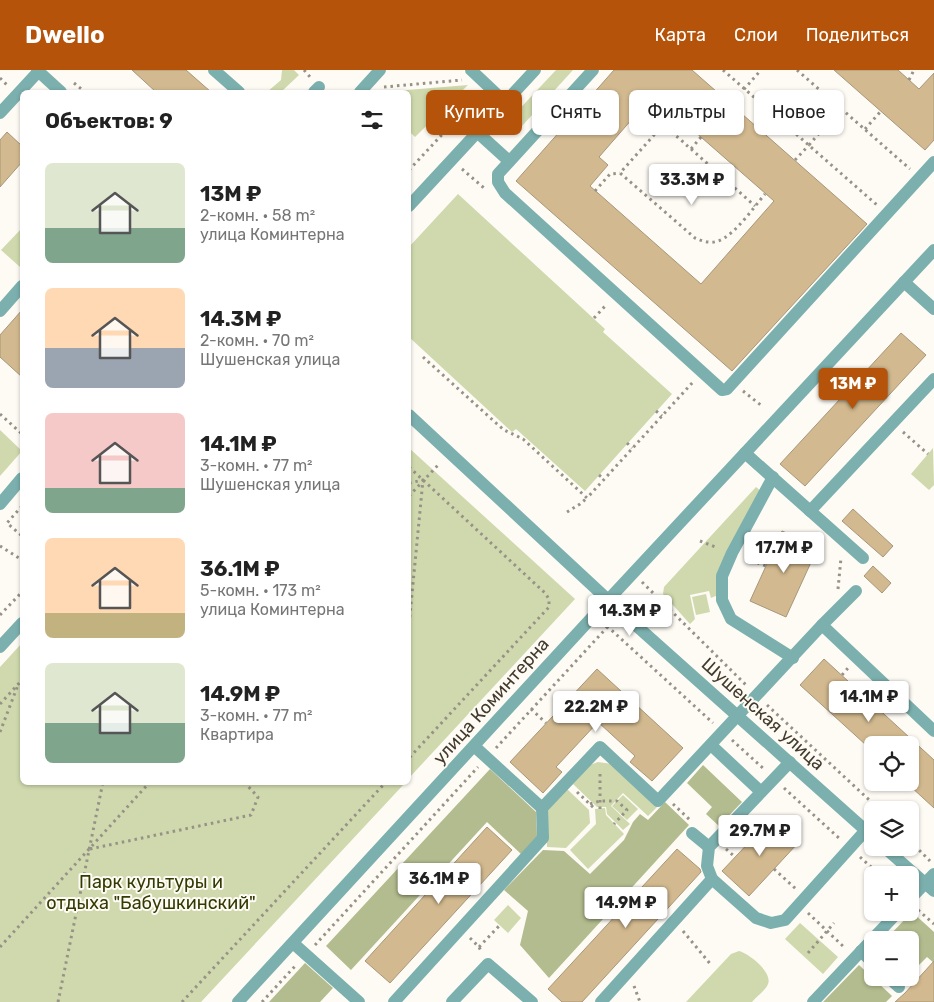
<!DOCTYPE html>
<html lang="ru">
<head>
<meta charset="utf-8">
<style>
	body { margin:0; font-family:Rubik,sans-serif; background:#f6f6f6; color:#222; height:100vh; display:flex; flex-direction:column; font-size:19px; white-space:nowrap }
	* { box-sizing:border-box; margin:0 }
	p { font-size:16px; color:#767676 }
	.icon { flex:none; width:28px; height:28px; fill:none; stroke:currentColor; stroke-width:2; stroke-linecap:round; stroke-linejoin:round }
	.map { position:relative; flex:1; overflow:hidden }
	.drawer { position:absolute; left:20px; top:20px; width:391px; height:695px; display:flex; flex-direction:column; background:#fff; border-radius:8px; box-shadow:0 1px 4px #0004 }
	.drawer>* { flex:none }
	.hud { position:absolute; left:426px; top:20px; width:432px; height:45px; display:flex; gap:10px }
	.fabs { position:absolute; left:864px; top:666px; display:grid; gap:10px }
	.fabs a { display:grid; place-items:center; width:55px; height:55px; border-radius:8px; background:#fff; box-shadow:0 1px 4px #0004; font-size:25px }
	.price { position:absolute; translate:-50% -42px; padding:0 11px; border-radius:5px; background:#fff; color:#222; font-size:16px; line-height:32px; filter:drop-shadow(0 1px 2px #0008) }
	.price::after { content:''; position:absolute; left:50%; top:30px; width:15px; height:11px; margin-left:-8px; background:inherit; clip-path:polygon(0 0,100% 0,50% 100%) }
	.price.active { background:#b45309; color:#fff }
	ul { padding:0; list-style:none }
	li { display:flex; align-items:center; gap:15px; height:125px; padding:0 25px }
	li span { display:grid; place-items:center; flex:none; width:140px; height:100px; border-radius:8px; color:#555 }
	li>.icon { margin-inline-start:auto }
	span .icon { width:60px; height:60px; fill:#fffc; stroke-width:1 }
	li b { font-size:21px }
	h2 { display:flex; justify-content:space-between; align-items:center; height:60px; padding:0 25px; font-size:21px }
	.pill { padding:0 18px; border-radius:8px; background:#fff; box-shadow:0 1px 4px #0004; font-size:18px; line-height:45px }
	.pill.active { background:#b45309; color:#fff }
	header { display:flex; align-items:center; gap:30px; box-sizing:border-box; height:70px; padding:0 25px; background:#b45309; color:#fff }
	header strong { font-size:24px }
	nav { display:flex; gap:28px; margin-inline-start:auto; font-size:18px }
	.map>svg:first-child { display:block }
	.green { fill:#cfd9ad }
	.forest { fill:#b2bc8e }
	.building { fill:#d2b98f; stroke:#a7977a; fill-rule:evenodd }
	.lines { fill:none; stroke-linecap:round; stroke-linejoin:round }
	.path { stroke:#979288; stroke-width:3; stroke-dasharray:2.5 4; stroke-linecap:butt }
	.minor { stroke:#7bb0ae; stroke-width:12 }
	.labels { text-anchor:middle; stroke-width:4; stroke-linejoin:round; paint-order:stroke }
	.street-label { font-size:18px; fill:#423b2e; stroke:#fefbf5 }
	.park-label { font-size:18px; fill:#333b03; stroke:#fefbf5 }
</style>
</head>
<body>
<header>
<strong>Dwello</strong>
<nav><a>Карта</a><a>Слои</a><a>Поделиться</a></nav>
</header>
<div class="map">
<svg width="934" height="932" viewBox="0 0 934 932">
	<rect width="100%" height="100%" fill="#fefbf5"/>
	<g class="green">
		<polygon points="282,0 294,0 299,5 281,22 267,22 281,10"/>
		<polygon points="556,0 573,0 522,56 512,47"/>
		<polygon points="468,15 415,67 409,61 409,22 382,22"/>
		<polygon points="458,124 605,259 603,262 672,324 585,421 516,359 512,362 409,267 409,177"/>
		<polygon points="22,158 22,194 20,197 1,180"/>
		<polygon points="0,360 22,381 0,406"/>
		<polygon points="409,378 575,529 409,708"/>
		<polygon points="933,378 934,415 929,420 911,404"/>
		<polygon points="756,417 761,421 718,525 711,528 709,521 690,525 695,549 690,554 663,524 664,517"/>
		<polygon points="706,524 710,542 696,545 692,527"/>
		<polygon points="22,573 22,712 405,713 201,932 0,932 0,597"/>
		<polygon points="598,692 612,694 658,736 648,746 623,723 611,736 630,754 623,760 607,744 606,737 597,737 573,714 590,695"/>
		<polygon points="567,719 589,740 590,753 566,778 547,777 546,741"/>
		<polygon points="623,725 638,739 627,750 612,736"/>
		<polygon points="605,738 606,745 624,764 588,799 570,780 596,754 595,739"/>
		<polygon points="508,835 521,848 508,863 494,850"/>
		<polygon points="800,853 838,887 823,904 785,869"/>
		<path d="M739,881c9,2 34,21 29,33 -2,6 -12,13 -16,18h-66l45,-48z"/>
	</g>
	<g class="forest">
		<polygon points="703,695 742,732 719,756 706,744 712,737 687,713"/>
		<polygon points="490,699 536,742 537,767 521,784 487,752 351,900 326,876"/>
		<polygon points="665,732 689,755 549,908 520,875 528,841 504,820 543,780 564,781 590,804 624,770 633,752 640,744 648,750"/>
		<polygon points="912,842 934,862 934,893 927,887 910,904 910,870 885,870"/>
		<polygon points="305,893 333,918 320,932 269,932"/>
		<polygon points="859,895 892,926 886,932 823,932"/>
	</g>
	<g class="building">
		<polygon points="132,0 186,0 211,22 156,22"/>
		<path d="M614,0h78l175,154 -135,147 -216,-190zM653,25l121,106 -73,83 -111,-98 18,-21 -9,-8z"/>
		<polygon points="834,0 898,0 919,19 934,3 934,70 925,80"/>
		<polygon points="7,62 22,76 22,92 0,117 0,70"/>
		<polygon points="22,240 22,307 0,287 0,265"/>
		<polygon points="901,263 926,285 805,416 780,394"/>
		<polygon points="853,439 893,476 883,487 842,451"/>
		<polygon points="782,461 818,477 786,547 750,531"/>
		<polygon points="873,496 891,513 882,523 864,506"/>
		<polygon points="824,589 934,690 934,738 910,716 910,675 866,675 800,615"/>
		<polygon points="597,599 683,678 652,711 630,692 635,686 598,652 556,697 562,702 543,723 510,692"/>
		<polygon points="772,748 798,773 749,826 722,801"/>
		<polygon points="487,757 512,780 390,913 365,891"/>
		<polygon points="677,779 700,799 701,802 582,932 562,932 548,919"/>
		<polygon points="934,891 934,932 895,932 905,923"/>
	</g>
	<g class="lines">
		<g class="path">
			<polyline points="304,0 311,8"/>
			<polyline points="723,0 877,135"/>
			<polyline points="797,0 910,99"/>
			<polyline points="0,8 7,15"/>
			<polyline points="909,10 914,0"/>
			<polyline points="74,13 85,22"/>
			<polyline points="384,17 462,10"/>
			<polyline points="731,34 761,0"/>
			<polyline points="799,52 832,48"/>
			<polyline points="865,59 881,41"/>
			<polyline points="791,60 823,23"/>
			<path d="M701,67l-10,12c-11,-9 -20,-23 -36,-15l-35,39 75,65c7,3 15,6 23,3 16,-5 36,-34 47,-47"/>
			<polyline points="809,75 841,38"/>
			<polyline points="691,79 755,136"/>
			<polyline points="795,90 809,75"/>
			<polyline points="462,99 484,118"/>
			<polyline points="409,100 478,26"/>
			<polyline points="595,121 610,104 620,103"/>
			<polyline points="594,248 607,234"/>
			<polyline points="423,287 496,353 504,360 523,369 587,428 693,312"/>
			<polyline points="743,321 762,336"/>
			<polyline points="656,341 662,346"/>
			<polyline points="0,344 22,364"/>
			<polyline points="903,362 928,384"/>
			<polyline points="627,373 632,378"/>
			<polyline points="409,397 545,523 549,529 549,537 409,688"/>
			<polyline points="599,405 604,409"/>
			<polyline points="409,413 423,410 409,555"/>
			<polyline points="409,426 440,393"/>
			<polyline points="22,436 7,453 22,466"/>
			<polyline points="567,442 580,434 587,428"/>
			<polyline points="700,471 718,478"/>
			<polyline points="0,476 22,490"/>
			<polyline points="745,488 766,496"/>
			<polyline points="642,512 746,615"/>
			<polyline points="838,519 841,488"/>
			<polyline points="0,545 22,522"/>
			<polyline points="607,556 713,653"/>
			<polyline points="842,605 848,598"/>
			<polyline points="0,634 22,610"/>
			<polyline points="767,635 880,740"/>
			<polyline points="531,639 546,653"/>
			<polyline points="878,639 884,632"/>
			<polyline points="0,662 18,615"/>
			<polyline points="732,670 765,700"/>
			<polyline points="496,678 612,552"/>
			<polyline points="784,718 840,769"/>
			<polyline points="577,722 595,739"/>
			<polyline points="590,734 600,731 617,731 627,740 614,754"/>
			<polyline points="673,734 690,750"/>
			<polyline points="600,739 600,700"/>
			<polyline points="756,747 765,755"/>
			<polyline points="910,771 930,791"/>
			<polyline points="90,779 251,745 258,727 244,712"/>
			<polyline points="726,779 735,787"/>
			<polyline points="860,787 880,805"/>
			<polyline points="774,799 796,819"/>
			<polyline points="918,840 934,854"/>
			<polyline points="808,843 845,878"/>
			<polyline points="683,861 712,896"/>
			<polyline points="470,868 479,877 482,883"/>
			<polyline points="315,875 478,697"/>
			<polyline points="0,877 150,712"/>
			<polyline points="479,877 500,855"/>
			<polyline points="808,883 834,853"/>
			<polyline points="634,916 640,932"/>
			<polyline points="58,932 103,712"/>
			<polyline points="182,932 386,712"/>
			<polyline points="262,932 297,894"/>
		</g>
		<g class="minor">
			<polyline points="37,0 61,22"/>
			<polyline points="214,0 239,22"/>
			<polyline points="471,0 505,32"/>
			<polyline points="593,0 498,104 498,112 505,123 722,320 727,319 934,92"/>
			<polyline points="314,22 319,17"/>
			<polyline points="360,22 380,0"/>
			<polyline points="0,43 38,2"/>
			<polyline points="477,62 509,91"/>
			<polyline points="409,136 535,0"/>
			<polyline points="904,212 934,239"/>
			<polyline points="0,241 22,216"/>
			<polyline points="409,345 621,542 872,766"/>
			<polyline points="745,383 863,488"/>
			<polyline points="773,407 732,483 722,506 722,530 731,549 793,588"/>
			<polyline points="0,434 22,408"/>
			<polyline points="810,441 934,309"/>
			<polyline points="856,521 822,555 934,661"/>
			<polyline points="0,577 22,553"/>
			<polyline points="711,675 761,722"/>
			<polyline points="474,676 542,738"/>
			<polyline points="692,763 709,777"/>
			<polyline points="885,778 934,821"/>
			<polyline points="712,809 756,848 771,853 785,850 866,760"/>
			<polyline points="910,829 934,804"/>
			<polyline points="293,873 359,932"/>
			<polyline points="861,881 872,892"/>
			<polyline points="889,908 899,917"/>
			<polyline points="238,932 596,543 934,180"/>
			<polyline points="394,932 543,768 542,738 600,677 658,731 822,555"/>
			<polyline points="452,932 488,894 532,932"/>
			<polyline points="601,932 712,809 707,796 709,777 790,692"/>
			<polyline points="813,932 898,842"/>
		</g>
	</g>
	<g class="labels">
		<g class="street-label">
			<text transform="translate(491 631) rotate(-48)" y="6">улица Коминтерна</text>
			<text transform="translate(763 644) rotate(42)" y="6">Шушенская улица</text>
		</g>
		<g class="park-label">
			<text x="151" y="818">Парк культуры и<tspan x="151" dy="21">отдыха "Бабушкинский"</tspan></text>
		</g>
	</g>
</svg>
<div class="fabs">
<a><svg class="icon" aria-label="locate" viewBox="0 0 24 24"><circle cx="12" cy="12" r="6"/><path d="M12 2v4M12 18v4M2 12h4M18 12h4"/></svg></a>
<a><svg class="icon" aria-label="layers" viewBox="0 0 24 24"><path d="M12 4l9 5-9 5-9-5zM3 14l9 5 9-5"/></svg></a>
<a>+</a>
<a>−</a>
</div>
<b class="price" style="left:692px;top:136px">33.3M ₽</b>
<b class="price active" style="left:853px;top:340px">13M ₽</b>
<b class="price" style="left:784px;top:504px">17.7M ₽</b>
<b class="price" style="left:630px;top:567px">14.3M ₽</b>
<b class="price" style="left:869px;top:653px">14.1M ₽</b>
<b class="price" style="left:596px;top:663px">22.2M ₽</b>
<b class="price" style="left:760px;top:787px">29.7M ₽</b>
<b class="price" style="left:439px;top:835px">36.1M ₽</b>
<b class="price" style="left:626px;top:859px">14.9M ₽</b>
<div class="hud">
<a class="pill active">Купить</a>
<a class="pill">Снять</a>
<a class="pill">Фильтры</a>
<a class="pill">Новое</a>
</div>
<section class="drawer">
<h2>Объектов: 9<svg class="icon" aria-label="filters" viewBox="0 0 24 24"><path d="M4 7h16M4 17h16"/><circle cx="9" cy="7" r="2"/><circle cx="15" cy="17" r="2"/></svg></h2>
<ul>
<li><span style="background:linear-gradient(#dfe7d0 65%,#7fa58c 0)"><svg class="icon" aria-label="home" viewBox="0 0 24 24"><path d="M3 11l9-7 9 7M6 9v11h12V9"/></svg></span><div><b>13M ₽</b><p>2-комн. · 58 m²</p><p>улица Коминтерна</p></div></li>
<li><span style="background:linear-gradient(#ffd9b3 60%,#9aa5b1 0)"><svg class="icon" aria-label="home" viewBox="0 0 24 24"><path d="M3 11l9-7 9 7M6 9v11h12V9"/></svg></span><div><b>14.3M ₽</b><p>2-комн. · 70 m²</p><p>Шушенская улица</p></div></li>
<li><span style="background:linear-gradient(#f6c9c9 75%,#7fa58c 0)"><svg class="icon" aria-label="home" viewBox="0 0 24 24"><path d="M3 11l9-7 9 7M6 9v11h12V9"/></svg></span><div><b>14.1M ₽</b><p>3-комн. · 77 m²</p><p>Шушенская улица</p></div></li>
<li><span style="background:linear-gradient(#ffd9b3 75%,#c2b280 0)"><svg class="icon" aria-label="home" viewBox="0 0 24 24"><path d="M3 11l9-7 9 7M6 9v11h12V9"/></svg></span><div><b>36.1M ₽</b><p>5-комн. · 173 m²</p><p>улица Коминтерна</p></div></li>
<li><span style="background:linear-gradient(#dfe7d0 60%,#7fa58c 0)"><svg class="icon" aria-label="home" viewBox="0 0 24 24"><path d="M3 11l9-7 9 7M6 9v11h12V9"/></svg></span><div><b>14.9M ₽</b><p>3-комн. · 77 m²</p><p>Квартира</p></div></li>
</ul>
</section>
</div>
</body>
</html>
